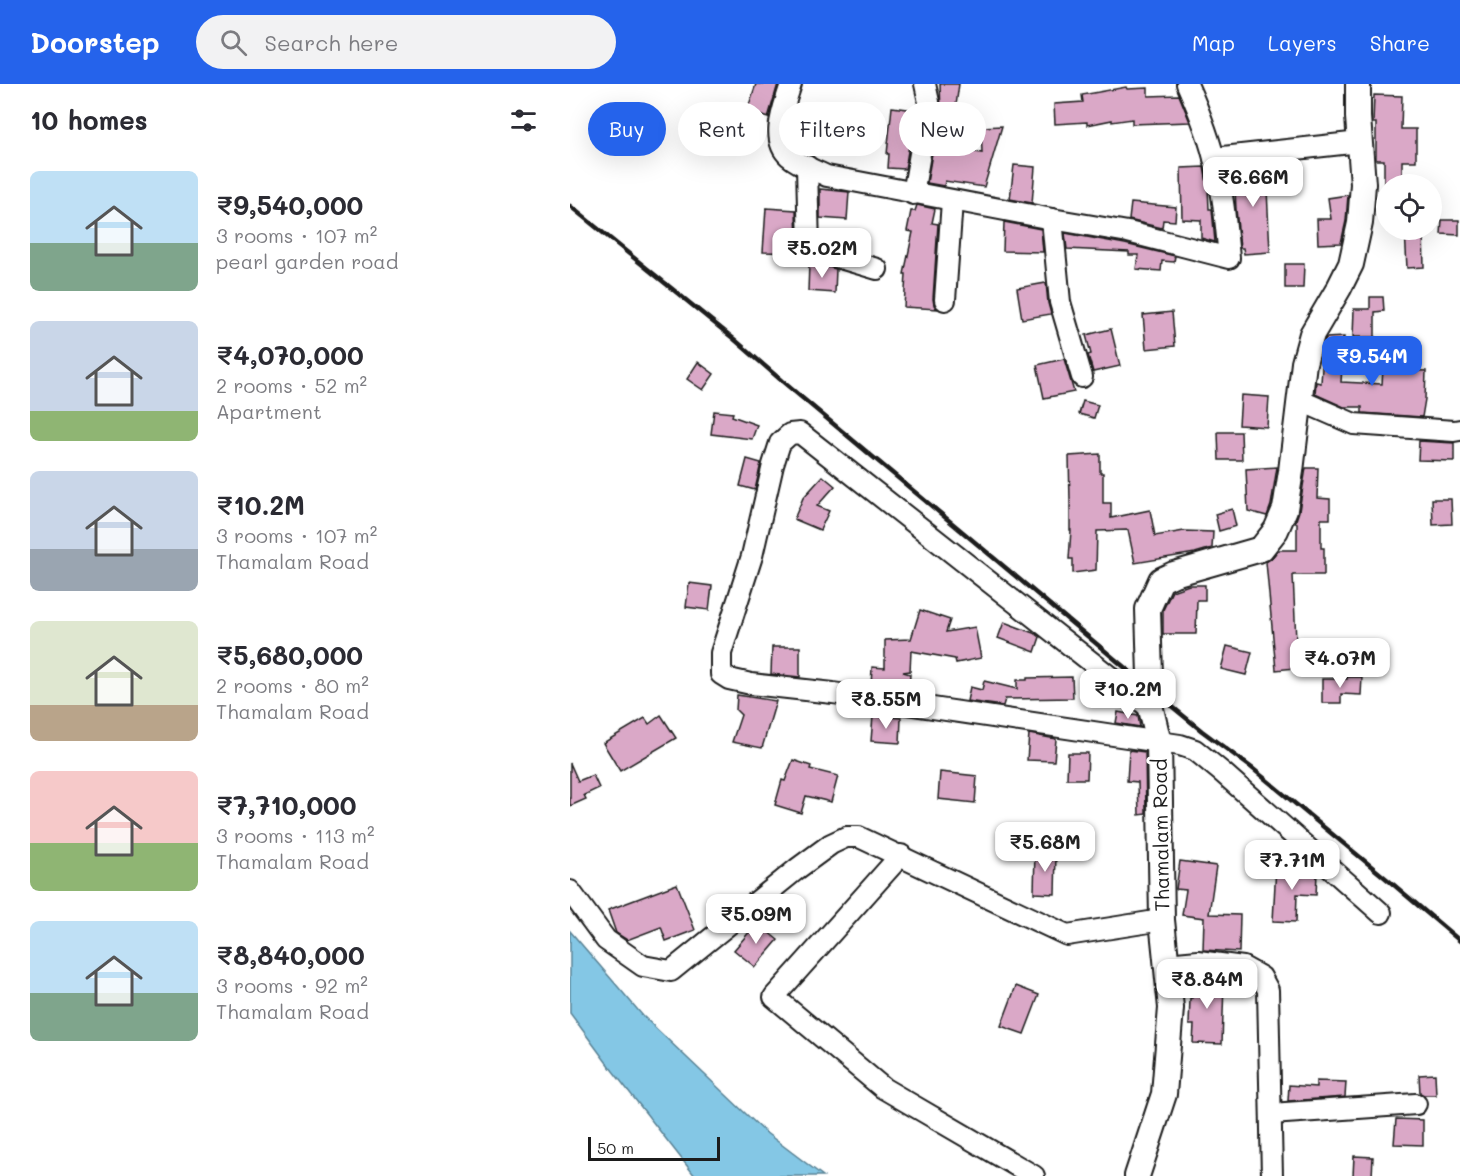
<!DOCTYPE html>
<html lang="en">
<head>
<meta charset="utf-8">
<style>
	body { margin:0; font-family:Mali,sans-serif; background:#f2f2f3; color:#2b2b33; height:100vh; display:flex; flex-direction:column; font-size:22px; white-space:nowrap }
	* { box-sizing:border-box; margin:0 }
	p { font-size:20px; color:#7c7c81 }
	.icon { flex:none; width:33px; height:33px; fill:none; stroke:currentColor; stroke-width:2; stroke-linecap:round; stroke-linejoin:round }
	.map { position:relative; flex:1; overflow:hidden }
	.drawer { display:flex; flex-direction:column; background:#fff; width:570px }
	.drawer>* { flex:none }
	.top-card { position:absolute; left:18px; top:18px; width:570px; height:54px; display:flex; gap:12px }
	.fabs { position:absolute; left:806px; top:90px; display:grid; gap:12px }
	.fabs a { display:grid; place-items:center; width:66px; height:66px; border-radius:50%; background:#fff; box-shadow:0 6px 24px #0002; font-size:30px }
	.scale { position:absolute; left:18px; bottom:15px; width:132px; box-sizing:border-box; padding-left:6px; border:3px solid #1c1c1c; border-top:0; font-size:16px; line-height:21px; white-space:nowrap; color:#1c1c1c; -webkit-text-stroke:4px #fff; paint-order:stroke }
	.price { position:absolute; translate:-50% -51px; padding:0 14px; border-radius:12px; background:#fff; color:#222; font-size:20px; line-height:39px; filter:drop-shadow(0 2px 3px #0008) }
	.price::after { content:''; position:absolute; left:50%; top:36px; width:18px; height:14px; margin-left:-9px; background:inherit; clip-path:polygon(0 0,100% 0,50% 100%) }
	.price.on { background:#2563eb; color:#fff }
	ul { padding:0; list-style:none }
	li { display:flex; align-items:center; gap:18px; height:150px; padding:0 30px }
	li span { display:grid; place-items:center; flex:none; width:168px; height:120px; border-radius:9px; color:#555 }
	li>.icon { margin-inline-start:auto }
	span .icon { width:72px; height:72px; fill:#fffc; stroke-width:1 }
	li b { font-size:26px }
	h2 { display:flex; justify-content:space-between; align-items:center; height:72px; padding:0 30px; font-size:26px }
	.chip { padding:0 21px; border-radius:27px; background:#fff; box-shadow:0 6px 24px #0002; font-size:21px; line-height:54px }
	.chip.on { background:#2563eb; color:#fff }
	header { display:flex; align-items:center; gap:36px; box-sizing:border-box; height:84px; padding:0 30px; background:#2563eb; color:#fff }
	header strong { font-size:28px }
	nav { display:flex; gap:33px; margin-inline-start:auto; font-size:21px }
	.search { width:420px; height:54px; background:#f2f2f3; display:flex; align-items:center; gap:15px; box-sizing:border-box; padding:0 21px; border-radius:33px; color:#7c7c81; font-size:22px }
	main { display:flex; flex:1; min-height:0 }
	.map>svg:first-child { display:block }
	.water { fill:#84c7e5; stroke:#5a8395; stroke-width:1.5 }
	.building { fill:#daa8c7; stroke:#1c1c1c; stroke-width:1.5 }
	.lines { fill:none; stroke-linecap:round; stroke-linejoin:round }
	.minor-casing { stroke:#1c1c1c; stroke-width:24 }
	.tertiary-casing { stroke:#1c1c1c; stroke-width:28 }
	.minor { stroke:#fff; stroke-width:20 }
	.tertiary { stroke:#fff; stroke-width:24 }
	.rail { stroke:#1c1c1c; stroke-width:4.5 }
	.labels { text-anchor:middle; stroke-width:6; stroke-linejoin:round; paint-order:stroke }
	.street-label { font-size:20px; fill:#1c1c1c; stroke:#fff }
</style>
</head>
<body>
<header>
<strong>Doorstep</strong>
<div class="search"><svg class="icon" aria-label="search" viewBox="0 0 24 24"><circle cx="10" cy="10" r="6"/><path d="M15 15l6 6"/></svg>Search here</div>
<nav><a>Map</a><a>Layers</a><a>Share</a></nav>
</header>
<main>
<section class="drawer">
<h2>10 homes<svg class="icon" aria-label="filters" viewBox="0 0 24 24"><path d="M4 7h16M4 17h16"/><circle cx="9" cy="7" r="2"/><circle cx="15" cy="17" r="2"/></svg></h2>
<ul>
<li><span style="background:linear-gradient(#bfe0f5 60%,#7fa58c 0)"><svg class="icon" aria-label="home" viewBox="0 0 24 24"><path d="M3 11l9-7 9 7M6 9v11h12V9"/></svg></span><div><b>₹9,540,000</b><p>3 rooms · 107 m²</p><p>pearl garden road</p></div></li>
<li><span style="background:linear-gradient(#c9d6e8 75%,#8fb573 0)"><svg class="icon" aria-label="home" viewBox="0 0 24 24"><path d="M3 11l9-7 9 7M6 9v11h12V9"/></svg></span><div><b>₹4,070,000</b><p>2 rooms · 52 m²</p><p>Apartment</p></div></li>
<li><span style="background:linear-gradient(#c9d6e8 65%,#9aa5b1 0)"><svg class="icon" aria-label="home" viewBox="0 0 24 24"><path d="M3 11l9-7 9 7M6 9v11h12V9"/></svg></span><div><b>₹10.2M</b><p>3 rooms · 107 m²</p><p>Thamalam Road</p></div></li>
<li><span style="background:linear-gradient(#dfe7d0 70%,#b9a48a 0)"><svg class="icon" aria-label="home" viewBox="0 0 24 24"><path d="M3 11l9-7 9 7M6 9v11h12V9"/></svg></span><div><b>₹5,680,000</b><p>2 rooms · 80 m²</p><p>Thamalam Road</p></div></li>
<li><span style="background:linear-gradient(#f6c9c9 60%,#8fb573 0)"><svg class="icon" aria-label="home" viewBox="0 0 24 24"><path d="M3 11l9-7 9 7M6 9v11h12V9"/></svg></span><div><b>₹7,710,000</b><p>3 rooms · 113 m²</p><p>Thamalam Road</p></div></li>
<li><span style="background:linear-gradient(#bfe0f5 60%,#7fa58c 0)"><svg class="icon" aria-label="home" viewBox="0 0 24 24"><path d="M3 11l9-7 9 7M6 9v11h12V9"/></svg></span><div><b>₹8,840,000</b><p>3 rooms · 92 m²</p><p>Thamalam Road</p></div></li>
</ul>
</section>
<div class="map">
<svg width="890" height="1092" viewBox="0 0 890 1092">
	<rect width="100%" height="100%" fill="#fff"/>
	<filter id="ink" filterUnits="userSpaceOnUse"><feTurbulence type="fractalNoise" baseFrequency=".0167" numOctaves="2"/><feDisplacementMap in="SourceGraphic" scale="12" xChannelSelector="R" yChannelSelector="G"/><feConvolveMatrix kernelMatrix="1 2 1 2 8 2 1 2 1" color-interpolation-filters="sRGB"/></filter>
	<g filter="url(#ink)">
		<polygon class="water" points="0,847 73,932 195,1048 253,1092 125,1092 39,982 0,929"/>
		<g class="building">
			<polygon points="186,0 208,0 198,34 177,27"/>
			<polygon points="370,0 389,0 380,64 412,69 411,43 432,42 414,103 375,97 374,102 357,99 369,28 371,29"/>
			<polygon points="556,3 557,5 578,4 578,12 609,11 620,38 562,40 562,35 542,38 542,36 517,41 517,38 485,40 484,20 513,18 512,11"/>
			<polygon points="804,11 832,12 831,45 846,45 846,77 832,77 832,99 814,99 814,76 806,76 806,39 803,39"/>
			<polygon points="322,23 345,26 335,85 318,84 319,70 317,70"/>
			<polygon points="697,80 698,106 697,106 700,168 674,170 673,164 670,164 666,125 664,84"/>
			<polygon points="444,81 465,83 462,119 440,115"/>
			<polygon points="634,83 638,104 639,125 642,125 645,158 631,154 631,136 612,135 611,84"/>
			<polygon points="250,105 279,108 277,136 250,134"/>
			<polygon points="778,111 776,137 771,159 748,160 747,135 761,135 758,114"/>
			<polygon points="561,119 606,123 605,137 593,136 592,144 559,136"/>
			<polygon points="347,121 365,125 362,139 368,140 363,215 364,221 367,225 334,223 336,190 334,190 343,148 337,147 341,127 345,127"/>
			<polygon points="196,124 226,126 227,165 228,169 193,168"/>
			<polygon points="872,136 889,136 889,151 871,150"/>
			<polygon points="434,138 471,145 473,168 433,167"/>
			<polygon points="835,146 853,146 854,183 837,184"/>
			<polygon points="495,149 555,160 605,172 604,178 592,177 591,187 566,185 568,171 559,171 559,168 497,165"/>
			<polygon points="239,180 251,181 266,185 265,209 238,207"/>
			<polygon points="715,180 734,180 733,204 715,204"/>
			<polygon points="476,199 478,219 481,230 452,235 447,204"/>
			<polygon points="800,213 813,213 814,227 805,228 805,253 783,253 784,225 800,225"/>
			<polygon points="602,228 605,262 576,265 573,231"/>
			<polygon points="541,245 550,282 523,288 518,271 521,270 516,251"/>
			<polygon points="774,253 771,298 812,300 813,285 856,287 855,315 852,333 792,329 792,323 774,323 745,310 746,298 751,299 753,269 755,269 755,256 756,254"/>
			<polygon points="494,275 504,308 474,314 467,281"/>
			<polygon points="128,278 144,290 133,306 117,295"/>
			<polygon points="671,311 699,313 697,343 669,341"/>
			<polygon points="513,317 528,321 524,334 509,330"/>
			<polygon points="144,327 163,329 162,332 187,341 182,355 141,350"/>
			<polygon points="648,348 671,348 672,376 649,376"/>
			<polygon points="849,357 884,359 884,377 848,376"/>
			<polygon points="530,370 530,389 533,389 533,419 541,419 541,434 580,426 585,452 614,447 643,448 642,464 625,469 565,479 558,446 527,447 526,486 503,489 503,475 499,475 501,446 500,446 500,417 499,372"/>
			<polygon points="177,375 191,379 185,406 170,402"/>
			<polygon points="707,383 701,421 697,432 678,427 676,385"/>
			<polygon points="736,384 748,384 747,414 760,415 760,435 751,435 751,464 754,464 754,491 723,491 726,557 731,557 734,583 706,586 696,478 702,474 708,466 727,466 727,439 725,439 729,427"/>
			<polygon points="253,392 265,402 247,422 259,427 250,446 224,435 233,414"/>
			<polygon points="862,415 881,415 882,440 863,441"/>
			<polygon points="662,425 666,442 649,447 645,430"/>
			<polygon points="119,499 142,502 139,526 116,523"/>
			<polygon points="619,501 635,501 635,516 627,516 626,550 593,550 593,526 602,507"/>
			<polygon points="350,526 380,536 376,548 405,543 411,574 386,579 385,575 341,567 340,587 333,588 340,590 339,606 317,605 301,603 302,583 315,584 315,556 341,555"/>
			<polygon points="434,538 466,550 470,553 465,568 428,554"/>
			<polygon points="657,562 682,568 676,591 651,585"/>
			<polygon points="202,563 230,563 230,593 201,590"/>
			<polygon points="502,593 503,614 435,615 433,622 397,617 400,603 412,606 414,597 447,605 447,596 457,596 457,594"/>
			<polygon points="777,593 792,593 791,611 771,610 771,619 752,619 752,595 777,595"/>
			<polygon points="167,611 206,617 192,664 162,658 171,631 166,626"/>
			<polygon points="548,628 568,632 570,643 546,639"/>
			<polygon points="91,631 106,654 50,687 33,659 75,634 79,640"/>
			<polygon points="303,632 331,634 330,659 301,657"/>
			<polygon points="459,650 486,655 484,677 457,676"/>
			<polygon points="559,666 575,668 576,730 569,731 568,698 557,697"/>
			<polygon points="498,669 518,669 517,695 497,695"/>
			<polygon points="223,676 241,682 240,685 268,692 261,718 236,712 231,729 205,721 212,696 215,697"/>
			<polygon points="0,679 8,697 23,691 29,704 14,711 16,715 0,722"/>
			<polygon points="370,688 407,692 405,719 368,715"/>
			<polygon points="465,768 486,769 485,810 464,809"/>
			<polygon points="610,777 646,782 639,830 670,831 669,868 633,866 634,834 612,831 616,806 606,805"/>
			<polygon points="706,782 728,783 728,786 744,786 747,789 746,811 727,810 726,838 703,837"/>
			<polygon points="107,800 125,846 96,857 91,843 57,856 46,849 38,826"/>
			<polygon points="187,839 208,856 185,883 164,866"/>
			<polygon points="628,889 644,891 644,899 654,900 652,960 623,959 624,941 619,941 620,914 622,914 623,890"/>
			<polygon points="446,902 469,911 454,950 431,942"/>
			<polygon points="865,990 866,1011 854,1011 850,1009 849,991"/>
			<polygon points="746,997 776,998 775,1013 718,1017 719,1001 746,1003"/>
			<polygon points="826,1035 853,1036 853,1061 824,1060"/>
			<polygon points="784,1072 803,1073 802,1092 783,1092"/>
		</g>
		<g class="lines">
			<defs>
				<g id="minor">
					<path d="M221,0c-6,21 -22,54 -2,72 10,9 25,14 38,20l225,43 8,83 22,75"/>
					<polyline points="644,74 790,58"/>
					<polyline points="237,82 239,165 307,185"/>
					<polyline points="343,110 359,18 355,0"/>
					<path d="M482,135l76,13 101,26c-3,-30 -5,-61 -13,-91 -6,-29 -17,-56 -29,-83"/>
					<polyline points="375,216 382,117"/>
					<polyline points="729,316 784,340 884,347 890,346"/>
					<polyline points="581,625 230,349 220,350 210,359 203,381 182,472 151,569 151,590 159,595 181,600 263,609 610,661 625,666 653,689 811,829"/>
					<polyline points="331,771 204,913 313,1004 464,1092"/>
					<polyline points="0,807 36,856 73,882 101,887 227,785 261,760 276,753 289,753 497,851 592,836"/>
					<polyline points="596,880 628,877 673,883 691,893 698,906 702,1092"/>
					<polyline points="701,1030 846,1020"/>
				</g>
				<polyline id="tertiary" points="567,1092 594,1010 601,924 592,836 589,659 581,625 578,525 591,496 604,490 691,465 706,446 715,425 721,387 734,279 742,250 769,204 781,180 790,139 793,100 788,33 788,0"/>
			</defs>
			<use href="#minor" class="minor-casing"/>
			<use href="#tertiary" class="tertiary-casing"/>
			<use href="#minor" class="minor"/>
			<use href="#tertiary" class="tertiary"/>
			<polyline class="rail" points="0,122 164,255 212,297 577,602 632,647 682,684 824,801 890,857"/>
		</g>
	</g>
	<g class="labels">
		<g class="street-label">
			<text transform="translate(591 751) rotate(-91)" y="7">Thamalam Road</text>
		</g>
	</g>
</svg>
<div class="fabs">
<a><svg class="icon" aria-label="locate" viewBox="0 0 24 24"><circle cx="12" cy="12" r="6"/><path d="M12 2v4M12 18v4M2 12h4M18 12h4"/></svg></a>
</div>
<div class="scale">50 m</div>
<b class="price" style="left:683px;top:124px">₹6.66M</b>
<b class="price" style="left:252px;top:195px">₹5.02M</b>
<b class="price on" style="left:802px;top:303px">₹9.54M</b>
<b class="price" style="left:770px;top:605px">₹4.07M</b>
<b class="price" style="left:558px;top:636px">₹10.2M</b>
<b class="price" style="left:316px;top:646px">₹8.55M</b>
<b class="price" style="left:475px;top:789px">₹5.68M</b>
<b class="price" style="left:722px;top:807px">₹7.71M</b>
<b class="price" style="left:186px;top:861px">₹5.09M</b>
<b class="price" style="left:637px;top:926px">₹8.84M</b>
<div class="top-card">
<a class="chip on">Buy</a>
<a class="chip">Rent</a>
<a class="chip">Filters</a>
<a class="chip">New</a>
</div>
</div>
</main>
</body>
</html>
